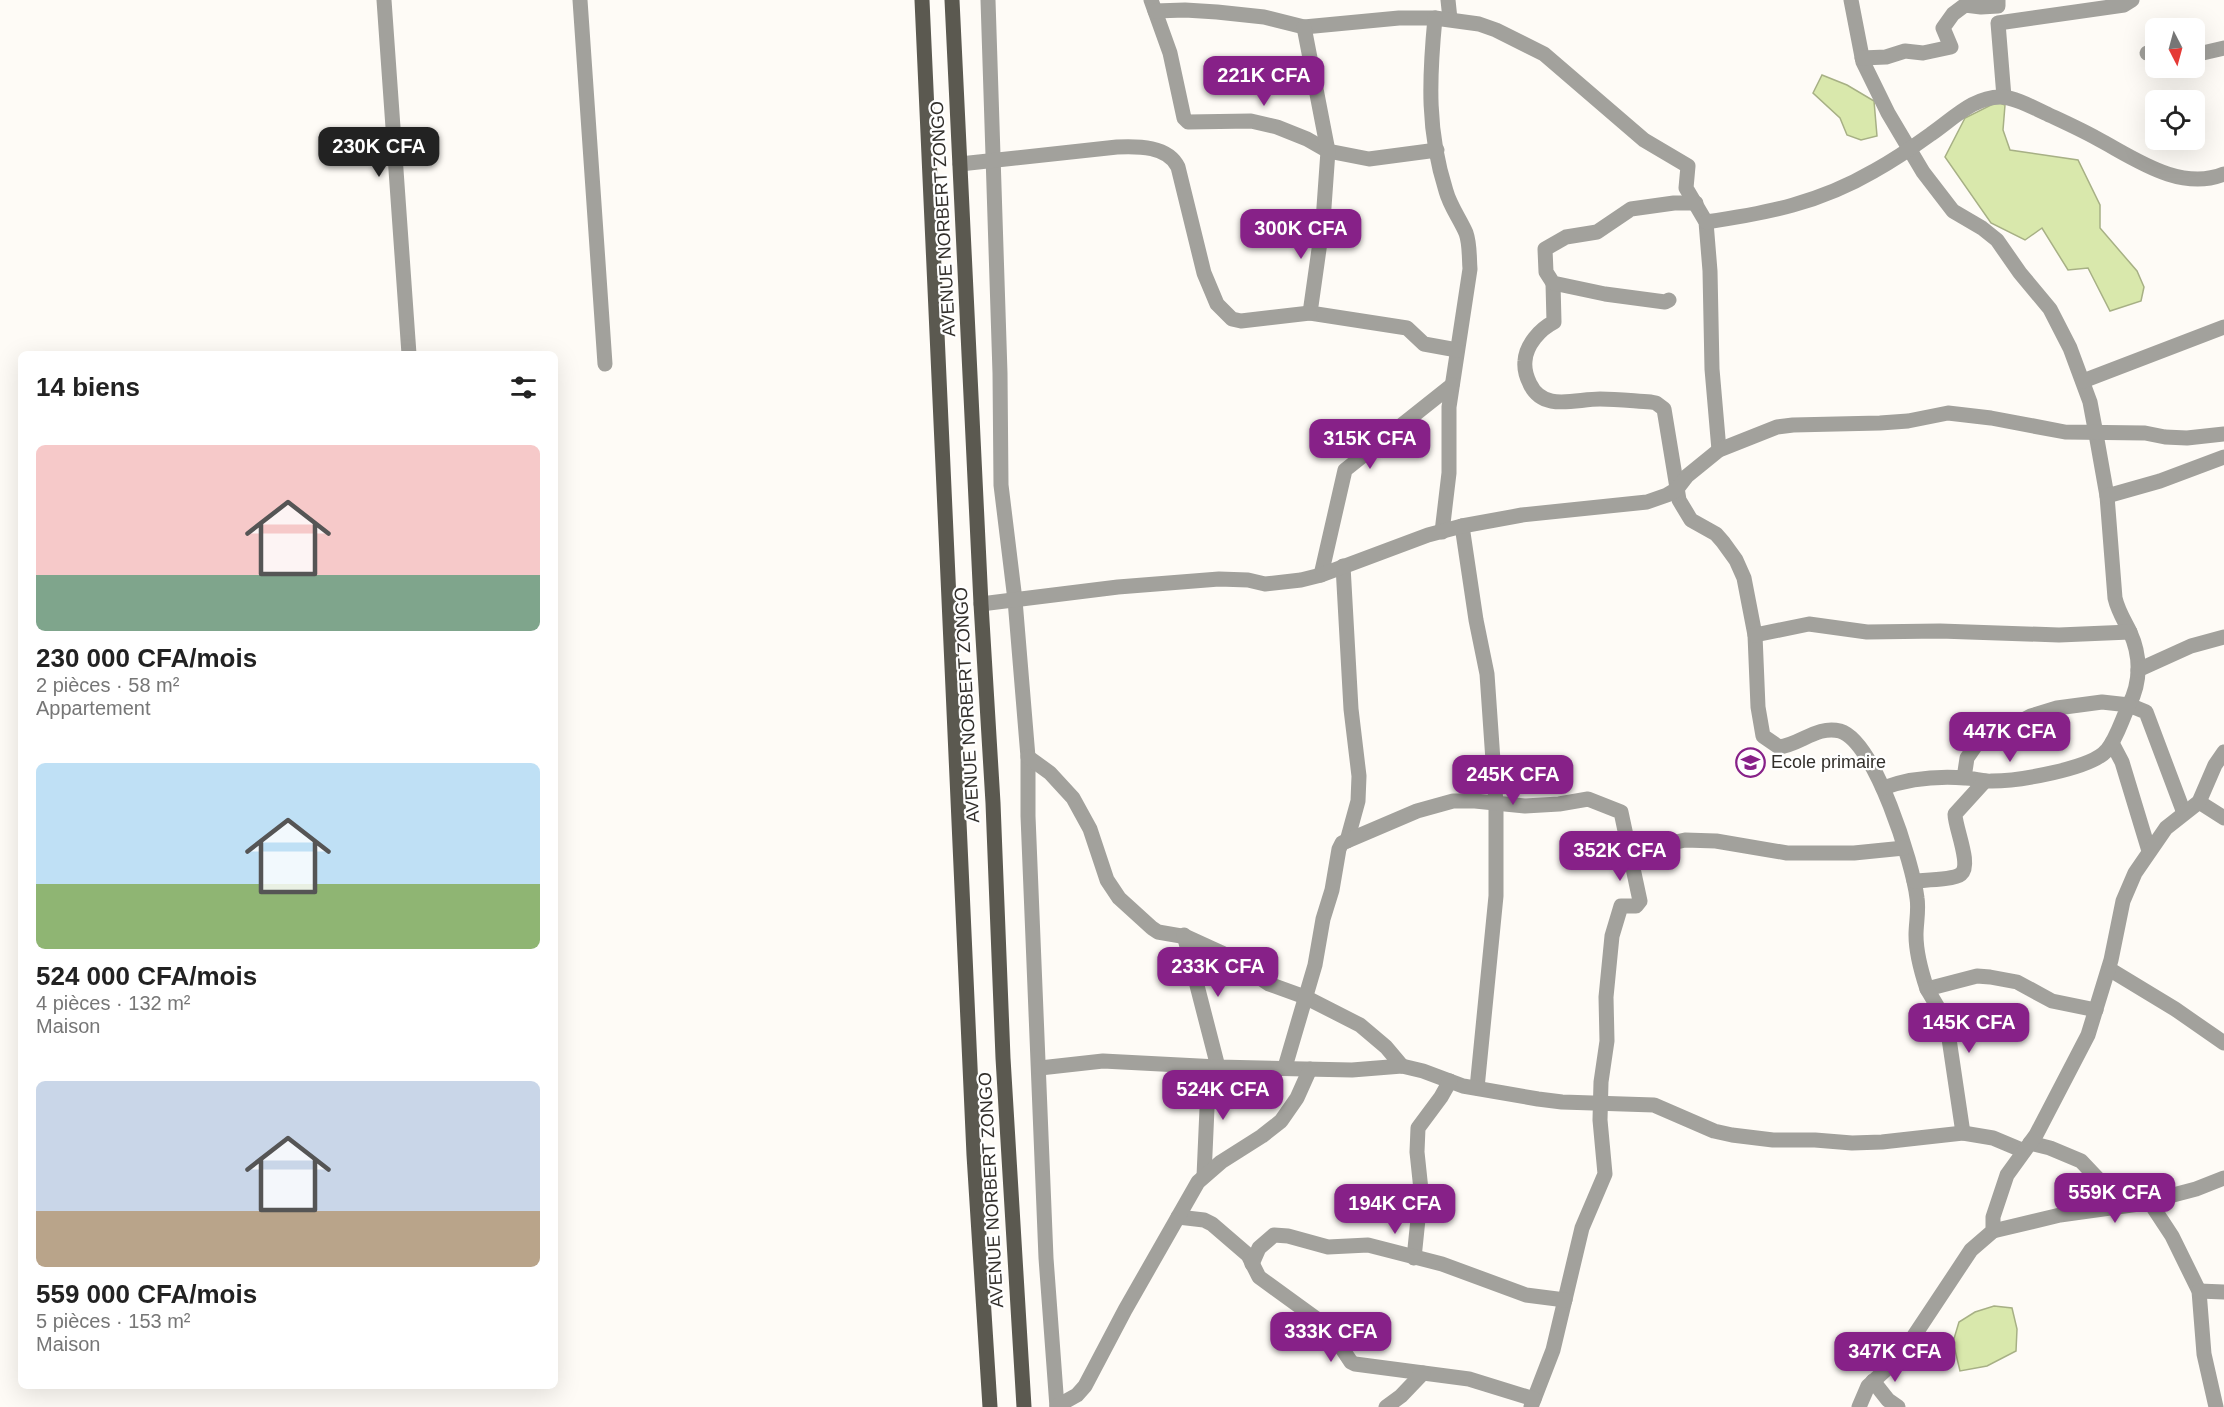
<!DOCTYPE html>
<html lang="fr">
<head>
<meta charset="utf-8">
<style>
	body { margin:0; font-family:Helvetica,sans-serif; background:#f6f6f6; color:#222; height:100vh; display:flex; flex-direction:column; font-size:22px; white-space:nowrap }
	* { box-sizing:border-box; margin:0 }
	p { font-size:20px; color:#767676 }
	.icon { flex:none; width:33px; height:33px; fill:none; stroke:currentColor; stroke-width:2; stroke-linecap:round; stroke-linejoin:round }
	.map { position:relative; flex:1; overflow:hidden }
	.drawer { position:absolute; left:18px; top:351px; width:540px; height:1038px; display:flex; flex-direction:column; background:#fff; border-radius:9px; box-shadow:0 6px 24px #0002 }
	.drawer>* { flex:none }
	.needle { width:39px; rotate:174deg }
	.buttons { position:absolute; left:2145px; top:18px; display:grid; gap:12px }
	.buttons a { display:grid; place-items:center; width:60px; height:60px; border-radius:9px; background:#fff; box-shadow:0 6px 24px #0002; font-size:30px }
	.price { position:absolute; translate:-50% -51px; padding:0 14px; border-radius:12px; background:#872188; color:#fff; font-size:20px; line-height:39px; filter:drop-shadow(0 2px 3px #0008) }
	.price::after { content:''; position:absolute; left:50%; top:36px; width:18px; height:14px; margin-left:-9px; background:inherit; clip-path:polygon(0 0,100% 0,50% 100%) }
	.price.on { background:#222; color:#fff }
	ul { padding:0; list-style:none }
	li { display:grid; align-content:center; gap:12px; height:318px; padding:0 18px }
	li span { display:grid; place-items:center; height:186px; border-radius:9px; color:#555 }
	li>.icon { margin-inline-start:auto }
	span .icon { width:108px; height:108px; fill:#fffc; stroke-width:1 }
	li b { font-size:26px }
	h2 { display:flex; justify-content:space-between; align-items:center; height:72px; padding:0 18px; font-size:26px }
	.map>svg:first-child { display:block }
	.water { fill:#d9e8ac; stroke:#a7b085; stroke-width:1.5 }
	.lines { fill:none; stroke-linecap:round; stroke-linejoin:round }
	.minor { stroke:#a2a19c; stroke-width:15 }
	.major { stroke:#5b5950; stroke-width:15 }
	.labels { text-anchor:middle; stroke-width:4.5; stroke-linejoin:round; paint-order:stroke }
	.street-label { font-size:18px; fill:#322f2b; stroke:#fff }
	.poi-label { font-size:18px; fill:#322f2b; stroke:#fff; text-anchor:start }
</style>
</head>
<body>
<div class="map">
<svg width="2224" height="1407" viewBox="0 0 2224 1407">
	<rect width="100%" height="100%" fill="#fefbf6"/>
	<g class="water">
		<polygon points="1822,75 1847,85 1874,101 1877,136 1861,140 1847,135 1840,118 1813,93"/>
		<polygon points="1997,102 2005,105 2003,130 2010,150 2078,160 2100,205 2100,228 2137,271 2144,287 2141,301 2110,311 2088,268 2068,270 2042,228 2025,240 1991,223 1945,157 1965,118"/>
		<polygon points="1994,1306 2012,1308 2017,1329 2016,1351 1987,1366 1960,1371 1953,1342 1959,1322 1975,1312"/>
	</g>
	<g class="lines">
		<g class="minor">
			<polyline points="384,0 409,354"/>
			<polyline points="580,0 605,364"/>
			<polyline points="988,0 1000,373 1001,485 1015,600 1028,757 1028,816 1046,1258 1057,1407"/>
			<polyline points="1151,0 1170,53 1184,118 1188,122 1251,121 1277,127 1307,139 1328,151 1369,159 1437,150"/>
			<polyline points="1448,0 1450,19"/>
			<path d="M1851,0l12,62 25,51 35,59 30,39 29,17 15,12 23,33 30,36 20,39 20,54 6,32 11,62 8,102c3,13 9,22 15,34 11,24 11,50 -1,73l17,7 38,101"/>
			<polyline points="1155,11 1185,10 1217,12 1264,17 1304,27 1399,18 1435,18 1479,24 1496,30 1544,54 1644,140 1688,166 1686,188 1706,222 1710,271 1712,369 1719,450"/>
			<path d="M1435,18c-6,62 -8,113 11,173 4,15 14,28 20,42 4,11 3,24 4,36l-21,138v66l-7,59"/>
			<polyline points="1304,27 1328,151 1323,221 1310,313 1407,328 1424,344 1457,350"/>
			<polyline points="2147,53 2156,54"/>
			<polyline points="2194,55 2224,48"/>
			<polyline points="1862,58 1886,57 1905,51 1923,53 1951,47 1943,28 1953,14 1965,5 1981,7 1998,6 1998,0"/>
			<polyline points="2004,97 1998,23 2124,5 2132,0"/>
			<path d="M960,164l157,-17c21,-1 51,-1 61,20l26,106 13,31 15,15 9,2 69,-8"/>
			<path d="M1706,222c62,-9 113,-19 168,-51 20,-11 39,-24 57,-37 22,-15 43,-38 71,-37 14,1 30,10 43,16 17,8 35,16 53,26 36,19 82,53 126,35"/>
			<path d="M1553,283l1,39c-14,7 -28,23 -29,39 -1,9 1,15 5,23 13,28 45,15 70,15 17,0 34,2 51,3l5,1 8,6 15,91 12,20 25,14 7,8 13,18 8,18 11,57 3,72 5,29 16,11c21,-2 38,-22 61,-16 35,10 73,133 77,167 2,12 -1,25 -1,37 0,18 5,36 11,54l50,-13 13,1 27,5 35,19 44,9"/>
			<polyline points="1669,300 1665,302 1605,294 1553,283 1546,272 1545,249 1566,237 1597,232 1631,209 1674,203 1696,203"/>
			<polyline points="2083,381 2224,327"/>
			<polyline points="2107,496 2160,481 2224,457"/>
			<polyline points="1462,526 1476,620 1487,674 1496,804 1496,896 1477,1088"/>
			<polyline points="1343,566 1351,709 1359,776 1358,801 1347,841"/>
			<polyline points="1321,575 1345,470 1452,385"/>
			<polyline points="981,604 1118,587 1219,579 1248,580 1265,584 1301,580 1321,575 1428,535 1462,526 1522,515 1647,502 1667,495 1677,489 1687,476 1719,450 1777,427 1793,425 1880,423 1908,421 1948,413 1991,418 2065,432 2145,433 2165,437 2187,438 2224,434"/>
			<polyline points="1755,635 1809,624 1867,632 1940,631 2059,635 2130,632"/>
			<polyline points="2138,670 2191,646 2224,637"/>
			<polyline points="2112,743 2122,762 2149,851"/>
			<polyline points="1028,757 1050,773 1073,798 1090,829 1107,880 1119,898 1152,928 1158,932 1187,937 1222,953 1269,984 1305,997 1360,1025 1386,1047 1402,1066"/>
			<path d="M1883,788c25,-9 55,-12 82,-10 9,0 18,4 27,3 25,0 100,-12 115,-31 10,-12 15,-31 22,-45l-27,-3 -45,6 -26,8 -55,29 -9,13 -3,20"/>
			<polyline points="2199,802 2224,818"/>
			<polyline points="1633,861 1661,858 1672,843 1685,840 1716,841 1787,853 1854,853 1904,848"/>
			<path d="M1914,881c10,-1 40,-1 47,-7 11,-9 -6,-46 -6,-60l30,-33"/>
			<polyline points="1184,935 1218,1067"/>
			<polyline points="2109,969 2175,1009 2224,1043"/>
			<polyline points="1927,989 1943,1016 1948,1032 1963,1133"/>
			<polyline points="1285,1067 1315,965 1323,919 1332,890 1339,849 1342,843 1417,811 1453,801 1475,801 1525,806 1559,804 1588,799 1621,812 1640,901 1636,906 1621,906 1612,936 1606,997 1607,1041 1601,1082 1600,1120 1605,1174 1582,1228 1553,1350 1531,1407"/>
			<polyline points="1040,1068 1103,1061 1218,1067 1352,1070 1402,1066 1423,1071 1463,1086 1538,1099 1562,1102 1654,1105 1714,1131 1732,1135 1773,1140 1815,1140 1852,1143 1882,1142 1963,1133 1993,1138 2024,1151"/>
			<polyline points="2030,1143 2050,1148 2081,1161 2099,1180 2129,1205"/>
			<polyline points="1204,1176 1208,1086 1207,1067"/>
			<polyline points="2149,1201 2172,1236 2199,1291 2204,1354 2216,1407"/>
			<polyline points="1178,1217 1204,1220 1212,1224 1248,1255 1259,1277 1321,1322 1335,1338 1351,1362 1355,1364 1469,1379 1534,1399"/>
			<polyline points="1993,1231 2060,1215 2139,1204 2196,1189 2224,1178"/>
			<polyline points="1414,1258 1421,1190 1417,1152 1418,1128 1441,1097 1450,1081"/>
			<polyline points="1252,1264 1259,1248 1274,1235 1288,1236 1328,1247 1368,1245 1442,1264 1526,1295 1565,1300"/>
			<polyline points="2199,1291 2224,1292"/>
			<polyline points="1873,1381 1888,1400 1898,1407"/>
			<polyline points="1057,1406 1077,1395 1085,1386 1125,1310 1198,1182 1221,1162 1262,1136 1281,1121 1297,1098 1310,1069"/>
			<polyline points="1386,1407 1401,1396 1423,1373"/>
			<polyline points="1859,1407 1868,1386 1890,1366 1908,1345 1971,1250 1993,1231 1993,1217 2007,1175 2036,1135 2088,1035 2111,960 2123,901 2135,873 2166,828 2199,802 2215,765 2224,752"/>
		</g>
		<g class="major">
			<polyline points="922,0 974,1155 990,1407"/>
			<polyline points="952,0 981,604 993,803 1003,1058 1024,1407"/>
		</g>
	</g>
	<defs>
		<symbol id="school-ring" viewBox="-11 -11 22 22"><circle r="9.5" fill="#fff" stroke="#872188" stroke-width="1.5"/><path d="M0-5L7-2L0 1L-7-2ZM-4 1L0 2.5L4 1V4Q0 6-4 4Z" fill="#872188"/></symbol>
	</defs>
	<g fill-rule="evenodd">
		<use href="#school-ring" x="1734" y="746" width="33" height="33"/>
	</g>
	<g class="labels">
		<g class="street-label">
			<text transform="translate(943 219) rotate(-93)" y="6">AVENUE NORBERT ZONGO</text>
			<text transform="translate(967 705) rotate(-93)" y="6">AVENUE NORBERT ZONGO</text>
			<text transform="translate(991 1190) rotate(-93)" y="6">AVENUE NORBERT ZONGO</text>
		</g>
		<g class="poi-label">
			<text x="1771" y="768">Ecole primaire</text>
		</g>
	</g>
</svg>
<div class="buttons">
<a><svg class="needle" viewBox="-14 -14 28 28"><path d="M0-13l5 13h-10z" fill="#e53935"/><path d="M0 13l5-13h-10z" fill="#767676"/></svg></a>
<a><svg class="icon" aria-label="locate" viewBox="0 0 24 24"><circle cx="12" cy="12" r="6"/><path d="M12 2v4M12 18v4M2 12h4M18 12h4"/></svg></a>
</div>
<b class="price" style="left:1264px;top:107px">221K CFA</b>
<b class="price on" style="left:379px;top:178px">230K CFA</b>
<b class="price" style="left:1301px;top:260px">300K CFA</b>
<b class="price" style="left:1370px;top:470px">315K CFA</b>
<b class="price" style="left:2010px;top:763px">447K CFA</b>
<b class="price" style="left:1513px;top:806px">245K CFA</b>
<b class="price" style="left:1620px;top:882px">352K CFA</b>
<b class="price" style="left:1218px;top:998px">233K CFA</b>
<b class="price" style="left:1969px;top:1054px">145K CFA</b>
<b class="price" style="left:1223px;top:1121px">524K CFA</b>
<b class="price" style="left:2115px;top:1224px">559K CFA</b>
<b class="price" style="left:1395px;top:1235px">194K CFA</b>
<b class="price" style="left:1331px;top:1363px">333K CFA</b>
<b class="price" style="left:1895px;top:1383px">347K CFA</b>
<section class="drawer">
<h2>14 biens<svg class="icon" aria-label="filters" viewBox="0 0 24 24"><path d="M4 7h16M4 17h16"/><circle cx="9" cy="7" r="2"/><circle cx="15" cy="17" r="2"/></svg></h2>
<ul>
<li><span style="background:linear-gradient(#f6c9c9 70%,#7fa58c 0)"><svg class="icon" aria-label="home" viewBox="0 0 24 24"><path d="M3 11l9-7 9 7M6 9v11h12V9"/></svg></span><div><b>230 000 CFA/mois</b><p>2 pièces · 58 m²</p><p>Appartement</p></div></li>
<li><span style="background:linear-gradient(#bfe0f5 65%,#8fb573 0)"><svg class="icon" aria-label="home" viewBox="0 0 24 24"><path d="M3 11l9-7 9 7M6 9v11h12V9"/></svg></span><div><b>524 000 CFA/mois</b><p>4 pièces · 132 m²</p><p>Maison</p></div></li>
<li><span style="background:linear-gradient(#c9d6e8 70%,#b9a48a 0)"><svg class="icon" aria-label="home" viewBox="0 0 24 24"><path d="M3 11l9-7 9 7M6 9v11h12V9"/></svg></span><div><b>559 000 CFA/mois</b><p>5 pièces · 153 m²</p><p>Maison</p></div></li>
</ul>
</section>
</div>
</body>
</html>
